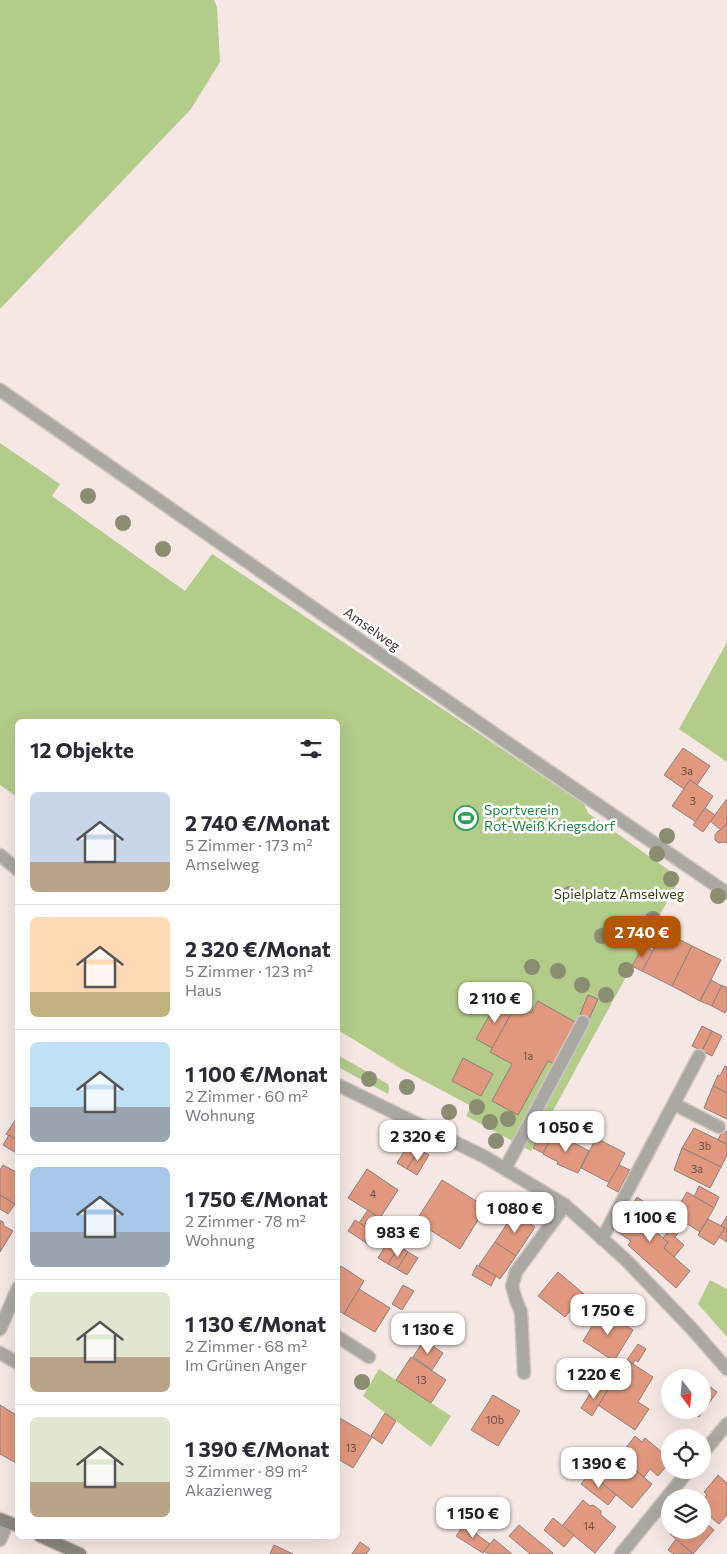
<!DOCTYPE html>
<html lang="de">
<head>
<meta charset="utf-8">
<style>
	body { margin:0; font-family:Commissioner,sans-serif; background:#f7f7f7; color:#2b2b33; height:100vh; display:flex; flex-direction:column; font-size:19px; white-space:nowrap }
	* { box-sizing:border-box; margin:0 }
	p { font-size:16px; color:#7c7c81 }
	.icon { flex:none; width:28px; height:28px; fill:none; stroke:currentColor; stroke-width:2; stroke-linecap:round; stroke-linejoin:round }
	.map { position:relative; flex:1; overflow:hidden }
	.sheet { position:absolute; left:15px; top:719px; width:325px; height:820px; display:flex; flex-direction:column; background:#fff; border-radius:8px; box-shadow:0 5px 20px #0002 }
	.sheet>* { flex:none }
	.needle { width:32px; rotate:164deg }
	.fabs { position:absolute; left:661px; top:1369px; display:grid; gap:10px }
	.fabs a { display:grid; place-items:center; width:50px; height:50px; border-radius:50%; background:#fff; box-shadow:0 5px 20px #0002; font-size:25px }
	.price { position:absolute; translate:-50% -42px; padding:0 11px; border-radius:10px; background:#fff; color:#222; font-size:16px; line-height:32px; filter:drop-shadow(0 1px 2px #0008) }
	.price::after { content:''; position:absolute; left:50%; top:30px; width:15px; height:11px; margin-left:-8px; background:inherit; clip-path:polygon(0 0,100% 0,50% 100%) }
	.price.current { background:#b45604; color:#fff }
	ul { padding:0; list-style:none }
	li { display:flex; align-items:center; gap:15px; height:125px; padding:0 15px }
	li+li { border-top:1px solid #e1e1e2 }
	li span { display:grid; place-items:center; flex:none; width:140px; height:100px; border-radius:8px; color:#555 }
	li>.icon { margin-inline-start:auto }
	span .icon { width:60px; height:60px; fill:#fffc; stroke-width:1 }
	li b { font-size:21px }
	h2 { display:flex; justify-content:space-between; align-items:center; height:60px; padding:0 15px; font-size:21px }
	.map>svg:first-child { display:block }
	.green { fill:#b3cc89 }
	.building { fill:#e1987e; stroke:#8c817d }
	.lines { fill:none; stroke-linecap:round; stroke-linejoin:round }
	.lane-casing { stroke:#d0c5c1; stroke-width:15 }
	.street-casing { stroke:#d0c5c1; stroke-width:15 }
	.secondary-casing { stroke:#d0c5c1; stroke-width:15 }
	.lane { stroke:#aaa8a3; stroke-width:12 }
	.street { stroke:#aaa8a3; stroke-width:12 }
	.secondary { stroke:#8a8780; stroke-width:12 }
	.tree { fill:#8b8d70 }
	.labels { text-anchor:middle; stroke-width:5; stroke-linejoin:round; paint-order:stroke }
	.number-label { font-size:11px; fill:#675149 }
	.street-label { font-size:14px; fill:#3e3937; stroke:#fff }
	.leisure-label { font-size:14px; fill:#27864d; stroke:#fff; text-anchor:start }
	.park-label { font-size:14px; fill:#344311; stroke:#fff }
</style>
</head>
<body>
<div class="map">
<svg width="727" height="1554" viewBox="0 0 727 1554">
	<rect width="100%" height="100%" fill="#f5e8e4"/>
	<g class="green">
		<polygon points="0,0 214,0 217,7 220,62 191,109 0,309"/>
		<polygon points="0,443 60,484 52,496 185,591 212,554 584,804 588,813 680,878 531,1151 466,1116 471,1106 400,1068 338,1030 338,721 18,721 17,797 0,785"/>
		<polygon points="727,642 727,762 679,729"/>
		<polygon points="338,1055 388,1084 389,1089 388,1094 338,1067"/>
		<polygon points="710,1280 727,1289 727,1337 698,1304"/>
		<polygon points="379,1369 451,1416 431,1447 363,1396"/>
	</g>
	<g class="building">
		<polygon points="683,748 710,766 697,785 690,780 684,789 664,775"/>
		<polygon points="690,780 713,796 696,822 672,806"/>
		<polygon points="727,799 727,823 721,830 710,821"/>
		<polygon points="705,808 715,815 703,832 693,825"/>
		<polygon points="727,823 727,843 724,842 719,843 715,840 715,835 718,831 721,830"/>
		<polygon points="663,931 692,946 672,986 642,971"/>
		<polygon points="643,946 653,951 642,971 632,966"/>
		<polygon points="692,946 721,960 700,1001 672,986"/>
		<polygon points="711,980 722,986 712,1006 700,1001"/>
		<polygon points="722,985 727,988 727,1009 725,1013 712,1006"/>
		<polygon points="588,995 598,999 589,1019 580,1014"/>
		<polygon points="498,1000 514,1009 492,1048 476,1039"/>
		<polygon points="538,1001 577,1023 554,1064 548,1061 518,1115 492,1101 512,1064 490,1052 516,1005 531,1013"/>
		<polygon points="702,1026 712,1031 702,1051 692,1046"/>
		<polygon points="712,1031 722,1036 712,1056 702,1051"/>
		<polygon points="463,1058 493,1074 481,1096 452,1081"/>
		<polygon points="725,1066 727,1067 727,1093 713,1086 718,1075 720,1076"/>
		<polygon points="713,1086 727,1093 727,1119 704,1108"/>
		<polygon points="18,1116 18,1141 6,1134"/>
		<polygon points="547,1121 557,1126 543,1153 533,1148"/>
		<polygon points="694,1128 727,1144 727,1155 721,1167 682,1148"/>
		<polygon points="723,1129 727,1132 727,1144 718,1140"/>
		<polygon points="554,1132 589,1151 578,1173 557,1164 558,1162 543,1154"/>
		<polygon points="9,1135 18,1141 18,1154 3,1145"/>
		<polygon points="596,1138 625,1153 610,1183 581,1168"/>
		<polygon points="409,1143 419,1149 407,1169 397,1163"/>
		<polygon points="682,1148 721,1167 710,1188 674,1170"/>
		<polygon points="419,1149 429,1155 417,1175 407,1169"/>
		<polygon points="3,1165 18,1173 18,1206 0,1195 0,1170"/>
		<polygon points="619,1165 630,1170 618,1192 607,1186"/>
		<polygon points="367,1169 398,1190 380,1218 348,1198"/>
		<polygon points="442,1180 486,1207 460,1249 416,1221"/>
		<polygon points="699,1186 719,1197 714,1208 694,1197"/>
		<polygon points="687,1192 714,1208 700,1232 673,1215"/>
		<polygon points="0,1195 15,1204 8,1214 0,1209"/>
		<polygon points="637,1197 653,1208 644,1222 668,1242 664,1248 690,1271 676,1288 628,1245 631,1241 615,1230"/>
		<polygon points="368,1210 379,1218 371,1230 359,1223"/>
		<polygon points="514,1213 535,1227 516,1256 495,1242"/>
		<polygon points="727,1216 727,1242 719,1237 725,1228 721,1226"/>
		<polygon points="678,1219 686,1223 675,1237 684,1245 674,1257 664,1248 668,1242 663,1238"/>
		<polygon points="708,1219 725,1228 714,1245 698,1235"/>
		<polygon points="0,1220 3,1222 4,1226 13,1231 0,1252"/>
		<polygon points="355,1220 378,1235 371,1246 348,1231"/>
		<polygon points="389,1240 399,1246 388,1264 378,1258"/>
		<polygon points="495,1242 516,1256 500,1279 479,1265"/>
		<polygon points="399,1246 408,1252 397,1269 388,1264"/>
		<polygon points="408,1252 418,1258 407,1275 397,1269"/>
		<polygon points="477,1265 496,1276 491,1286 472,1275"/>
		<polygon points="341,1266 364,1281 344,1314 338,1310 338,1272"/>
		<polygon points="558,1272 584,1294 565,1317 538,1296"/>
		<polygon points="403,1285 414,1291 402,1310 392,1304"/>
		<polygon points="359,1289 390,1308 375,1332 344,1314"/>
		<polygon points="602,1310 633,1330 614,1361 583,1341"/>
		<polygon points="424,1340 443,1353 432,1370 413,1357"/>
		<polygon points="638,1344 646,1349 638,1362 635,1360 633,1364 627,1360"/>
		<polygon points="411,1357 446,1380 431,1403 396,1380"/>
		<polygon points="627,1360 653,1377 638,1402 649,1409 635,1430 598,1405"/>
		<polygon points="702,1381 717,1392 699,1417 690,1410 702,1410"/>
		<polygon points="596,1384 607,1391 592,1416 581,1408"/>
		<polygon points="493,1395 520,1411 498,1446 471,1430"/>
		<polygon points="0,1405 18,1416 18,1464 0,1454"/>
		<polygon points="385,1413 396,1421 382,1444 371,1436"/>
		<polygon points="338,1417 372,1437 353,1468 338,1459"/>
		<polygon points="635,1436 642,1442 645,1438 670,1459 670,1462 658,1476 650,1469 644,1477 619,1457"/>
		<polygon points="619,1457 652,1484 632,1508 599,1481 605,1473 603,1471 611,1462 613,1464"/>
		<polygon points="590,1473 616,1495 608,1505 581,1484"/>
		<polygon points="718,1475 727,1483 727,1515 719,1524 702,1510 702,1500 707,1495 704,1492"/>
		<polygon points="583,1500 590,1506 593,1505 601,1511 601,1515 616,1527 595,1553 562,1526"/>
		<polygon points="553,1518 574,1535 564,1547 544,1530"/>
		<polygon points="702,1520 714,1530 693,1554 670,1534 674,1530 702,1530"/>
		<polygon points="464,1525 490,1544 483,1553 456,1536"/>
		<polygon points="519,1525 553,1553 552,1554 530,1554 509,1536"/>
		<polygon points="494,1539 512,1554 488,1554 484,1551"/>
		<polygon points="676,1539 693,1554 674,1554 668,1550"/>
		<polygon points="360,1542 370,1549 366,1554 352,1554"/>
		<polygon points="274,1545 293,1554 270,1554"/>
	</g>
	<g class="lines">
		<defs>
			<g id="lane">
				<polyline points="674,1104 719,1127"/>
				<polyline points="505,1169 583,1022"/>
				<polyline points="602,1239 699,1056"/>
				<polyline points="524,1373 521,1312 516,1300 512,1286 516,1272 565,1205"/>
				<polyline points="0,1540 8,1522"/>
			</g>
			<g id="street">
				<polyline points="0,390 515,748 727,893"/>
				<polyline points="0,855 18,870"/>
				<polyline points="338,1085 485,1157 565,1205 627,1261 693,1330 727,1369"/>
				<polyline points="0,1329 18,1288"/>
				<polyline points="338,1337 369,1357"/>
				<polyline points="0,1353 18,1363"/>
				<polyline points="702,1454 727,1424"/>
				<polyline points="621,1554 689,1470"/>
			</g>
			<g id="secondary">
				<polyline points="0,1519 18,1526"/>
				<polyline points="40,1536 80,1554"/>
			</g>
		</defs>
		<use href="#lane" class="lane-casing"/>
		<use href="#street" class="street-casing"/>
		<use href="#secondary" class="secondary-casing"/>
		<use href="#lane" class="lane"/>
		<use href="#street" class="street"/>
		<use href="#secondary" class="secondary"/>
	</g>
	<g class="tree">
		<circle cx="88" cy="496" r="8"/>
		<circle cx="123" cy="523" r="8"/>
		<circle cx="163" cy="549" r="8"/>
		<circle cx="667" cy="836" r="8"/>
		<circle cx="657" cy="854" r="8"/>
		<circle cx="671" cy="879" r="8"/>
		<circle cx="570" cy="894" r="8"/>
		<circle cx="718" cy="896" r="8"/>
		<circle cx="653" cy="919" r="8"/>
		<circle cx="602" cy="936" r="8"/>
		<circle cx="636" cy="939" r="8"/>
		<circle cx="532" cy="967" r="8"/>
		<circle cx="626" cy="970" r="8"/>
		<circle cx="558" cy="971" r="8"/>
		<circle cx="582" cy="985" r="8"/>
		<circle cx="606" cy="995" r="8"/>
		<circle cx="369" cy="1079" r="8"/>
		<circle cx="407" cy="1087" r="8"/>
		<circle cx="477" cy="1107" r="8"/>
		<circle cx="449" cy="1112" r="8"/>
		<circle cx="508" cy="1119" r="8"/>
		<circle cx="490" cy="1122" r="8"/>
		<circle cx="496" cy="1141" r="8"/>
		<circle cx="362" cy="1382" r="8"/>
	</g>
	<defs>
		<symbol id="stadium-ring" viewBox="-11 -11 22 22"><circle r="9.5" fill="#fff" stroke="#2e9e5b" stroke-width="1.5"/><path d="M0-5a6.5 5 0 1 0 0 10a6.5 5 0 1 0 0-10ZM-3.5-1.8h7v3.6h-7Z" fill="#2e9e5b"/></symbol>
	</defs>
	<g fill-rule="evenodd">
		<use href="#stadium-ring" x="452" y="804" width="28" height="28"/>
	</g>
	<g class="labels">
		<g class="number-label">
			<text x="687" y="775">3a</text>
			<text x="693" y="805">3</text>
			<text x="528" y="1060">1a</text>
			<text x="705" y="1150">3b</text>
			<text x="697" y="1173">3a</text>
			<text x="373" y="1198">4</text>
			<text x="421" y="1384">13</text>
			<text x="495" y="1424">10b</text>
			<text x="351" y="1452">13</text>
			<text x="589" y="1530">14</text>
		</g>
		<g class="street-label">
			<text transform="translate(372 629) rotate(35)" y="5">Amselweg</text>
		</g>
		<g class="leisure-label">
			<text x="484" y="815">Sportverein<tspan x="484" dy="16">Rot-Weiß Kriegsdorf</tspan></text>
		</g>
		<g class="park-label">
			<text x="619" y="899">Spielplatz Amselweg</text>
		</g>
	</g>
</svg>
<div class="fabs">
<a><svg class="needle" viewBox="-14 -14 28 28"><path d="M0-13l5 13h-10z" fill="#e53935"/><path d="M0 13l5-13h-10z" fill="#7c7c81"/></svg></a>
<a><svg class="icon" aria-label="locate" viewBox="0 0 24 24"><circle cx="12" cy="12" r="6"/><path d="M12 2v4M12 18v4M2 12h4M18 12h4"/></svg></a>
<a><svg class="icon" aria-label="layers" viewBox="0 0 24 24"><path d="M12 4l9 5-9 5-9-5zM3 14l9 5 9-5"/></svg></a>
</div>
<b class="price current" style="left:642px;top:958px">2 740 €</b>
<b class="price" style="left:495px;top:1024px">2 110 €</b>
<b class="price" style="left:566px;top:1153px">1 050 €</b>
<b class="price" style="left:418px;top:1162px">2 320 €</b>
<b class="price" style="left:515px;top:1234px">1 080 €</b>
<b class="price" style="left:650px;top:1243px">1 100 €</b>
<b class="price" style="left:398px;top:1258px">983 €</b>
<b class="price" style="left:608px;top:1336px">1 750 €</b>
<b class="price" style="left:428px;top:1355px">1 130 €</b>
<b class="price" style="left:594px;top:1400px">1 220 €</b>
<b class="price" style="left:599px;top:1489px">1 390 €</b>
<b class="price" style="left:473px;top:1539px">1 150 €</b>
<section class="sheet">
<h2>12 Objekte<svg class="icon" aria-label="filters" viewBox="0 0 24 24"><path d="M4 7h16M4 17h16"/><circle cx="9" cy="7" r="2"/><circle cx="15" cy="17" r="2"/></svg></h2>
<ul>
<li><span style="background:linear-gradient(#c9d6e8 70%,#b9a48a 0)"><svg class="icon" aria-label="home" viewBox="0 0 24 24"><path d="M3 11l9-7 9 7M6 9v11h12V9"/></svg></span><div><b>2 740 €/Monat</b><p>5 Zimmer · 173 m²</p><p>Amselweg</p></div></li>
<li><span style="background:linear-gradient(#ffd9b3 75%,#c2b280 0)"><svg class="icon" aria-label="home" viewBox="0 0 24 24"><path d="M3 11l9-7 9 7M6 9v11h12V9"/></svg></span><div><b>2 320 €/Monat</b><p>5 Zimmer · 123 m²</p><p>Haus</p></div></li>
<li><span style="background:linear-gradient(#bfe0f5 65%,#9aa5b1 0)"><svg class="icon" aria-label="home" viewBox="0 0 24 24"><path d="M3 11l9-7 9 7M6 9v11h12V9"/></svg></span><div><b>1 100 €/Monat</b><p>2 Zimmer · 60 m²</p><p>Wohnung</p></div></li>
<li><span style="background:linear-gradient(#a9c7e8 65%,#9aa5b1 0)"><svg class="icon" aria-label="home" viewBox="0 0 24 24"><path d="M3 11l9-7 9 7M6 9v11h12V9"/></svg></span><div><b>1 750 €/Monat</b><p>2 Zimmer · 78 m²</p><p>Wohnung</p></div></li>
<li><span style="background:linear-gradient(#dfe7d0 65%,#b9a48a 0)"><svg class="icon" aria-label="home" viewBox="0 0 24 24"><path d="M3 11l9-7 9 7M6 9v11h12V9"/></svg></span><div><b>1 130 €/Monat</b><p>2 Zimmer · 68 m²</p><p>Im Grünen Anger</p></div></li>
<li><span style="background:linear-gradient(#dfe7d0 65%,#b9a48a 0)"><svg class="icon" aria-label="home" viewBox="0 0 24 24"><path d="M3 11l9-7 9 7M6 9v11h12V9"/></svg></span><div><b>1 390 €/Monat</b><p>3 Zimmer · 89 m²</p><p>Akazienweg</p></div></li>
</ul>
</section>
</div>
</body>
</html>
